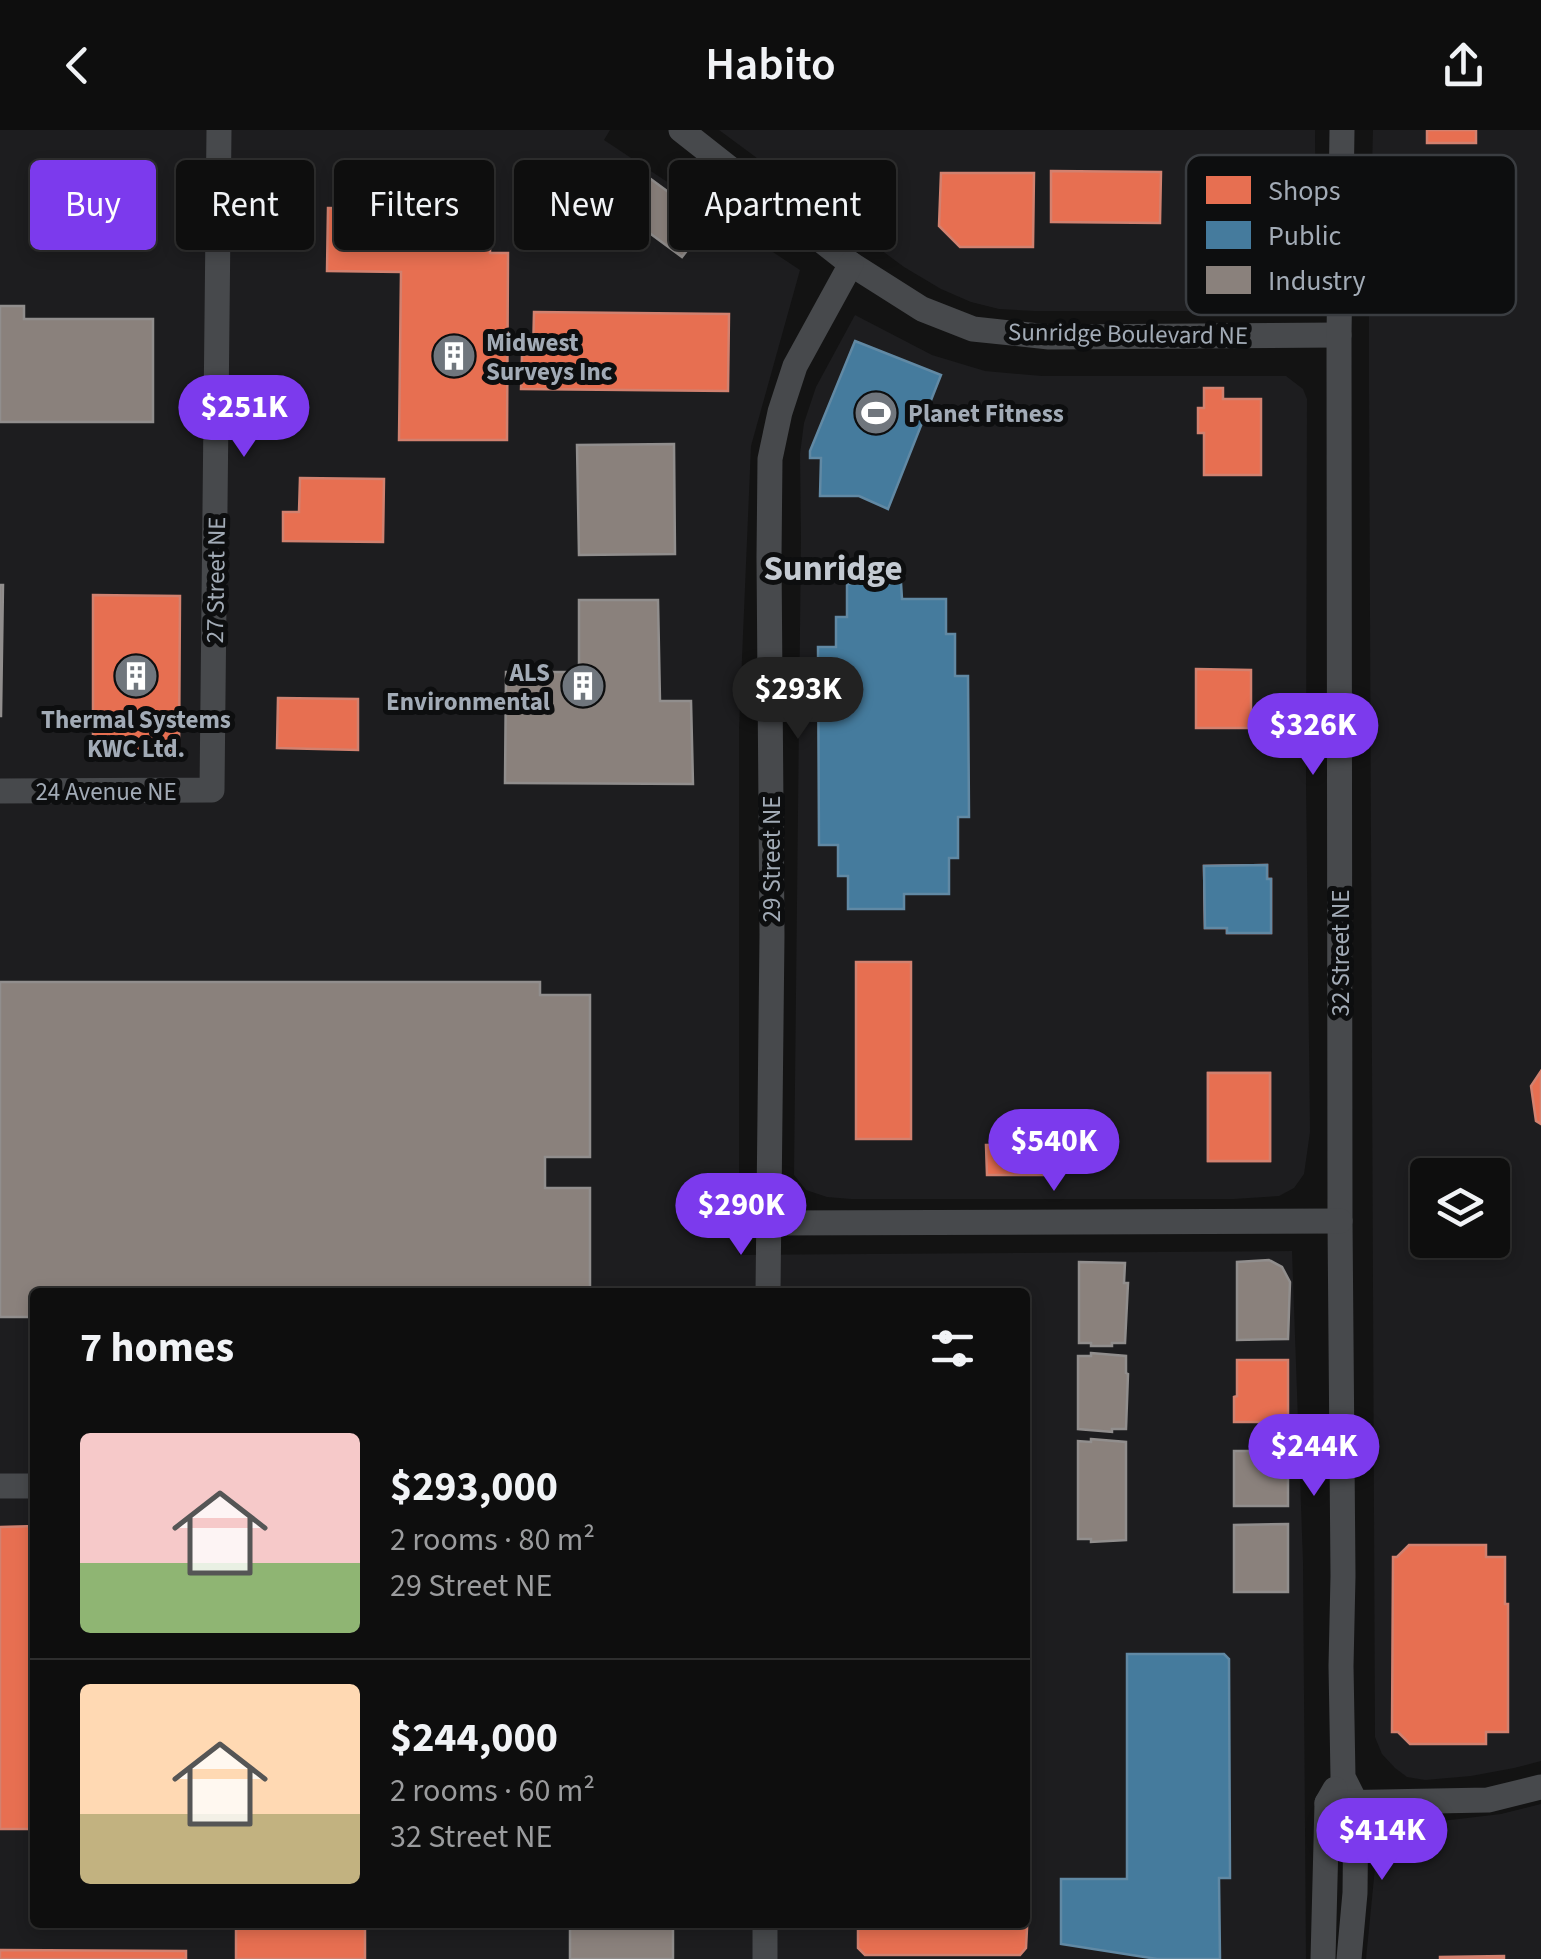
<!DOCTYPE html>
<html lang="en">
<head>
<meta charset="utf-8">
<style>
	body { margin:0; font-family:"Source Sans 3",sans-serif; background:#171717; color:#f1f3f6; height:100vh; display:flex; flex-direction:column; font-size:38px; white-space:nowrap }
	* { box-sizing:border-box; margin:0 }
	p { font-size:32px; color:#9b9c9e }
	.icon { flex:none; width:55px; height:55px; fill:none; stroke:currentColor; stroke-width:2; stroke-linecap:round; stroke-linejoin:round }
	.map { position:relative; flex:1; overflow:hidden }
	.drawer { position:absolute; left:30px; top:1158px; width:1000px; height:640px; display:flex; flex-direction:column; background:#0e0e0e; border-radius:10px; box-shadow:0 5px 15px #0003,0 0 0 2px #2e2e2e }
	.drawer>* { flex:none }
	.banner { position:absolute; left:30px; top:30px; width:1000px; height:90px; display:flex; gap:20px }
	.fabs { position:absolute; left:1410px; top:1028px; display:grid; gap:20px }
	.fabs a { display:grid; place-items:center; width:100px; height:100px; border-radius:10px; background:#0e0e0e; box-shadow:0 5px 15px #0003,0 0 0 2px #2e2e2e; font-size:50px }
	.price { position:absolute; translate:-50% -85px; padding:0 22px; border-radius:35px; background:#7c3aed; color:#fff; font-size:32px; line-height:65px; filter:drop-shadow(0 2px 5px #0008) }
	.price::after { content:''; position:absolute; left:50%; top:60px; width:30px; height:22px; margin-left:-15px; background:inherit; clip-path:polygon(0 0,100% 0,50% 100%) }
	.price.current { background:#222; color:#fff }
	ul { padding:0; list-style:none }
	li { display:flex; align-items:center; gap:30px; height:250px; padding:0 50px }
	li+li { border-top:2px solid #2e2e2e }
	li span { display:grid; place-items:center; flex:none; width:280px; height:200px; border-radius:10px; color:#555 }
	li>.icon { margin-inline-start:auto }
	span .icon { width:120px; height:120px; fill:#fffc; stroke-width:1 }
	li b { font-size:42px }
	h2 { display:flex; justify-content:space-between; align-items:center; height:120px; padding:0 50px; font-size:42px }
	.pill { padding:0 35px; border-radius:10px; background:#0e0e0e; box-shadow:0 5px 15px #0003,0 0 0 2px #2e2e2e; font-size:35px; line-height:90px }
	.pill.current { background:#7c3aed; color:#fff }
	header { display:flex; justify-content:space-between; align-items:center; height:130px; padding:0 50px; background:#0e0e0e; font-size:45px; font-weight:600 }
	.map>svg:first-child { display:block }
	.built { fill:#1d1d1f; fill-rule:evenodd }
	.shops { fill:#e76f51; stroke:#d2816f; stroke-width:2.5 }
	.public { fill:#457b9d; stroke:#6189a4; stroke-width:2.5 }
	.industry { fill:#8a817c; stroke:#918e8d; stroke-width:2.5 }
	.lines { fill:none; stroke-linecap:round; stroke-linejoin:round }
	.minor { stroke:#47494c; stroke-width:25 }
	.labels { text-anchor:middle; stroke-width:10; stroke-linejoin:round; paint-order:stroke }
	.street-label { font-size:25px; fill:#a2abb6; stroke:#0d0e0f }
	.poi-label { font-size:25px; font-weight:bold; fill:#a2abb6; stroke:#0d0e0f; text-anchor:start }
	.district-label { font-size:35px; font-weight:bold; fill:#c4cad2; stroke:#0d0e0f }
	.key { fill:#0d0e0f; stroke:#3a3d41; stroke-width:2.5 }
	.key-label { font-size:28px; fill:#a2abb6 }
</style>
</head>
<body>
<header><svg class="icon" aria-label="back" viewBox="0 0 24 24"><path d="M15 5l-7 7 7 7"/></svg>Habito<svg class="icon" aria-label="share" viewBox="0 0 24 24"><path d="M12 15V3M7 8l5-5 5 5M5 13v7h14v-7"/></svg></header>
<div class="map">
<svg width="1541" height="1829" viewBox="0 0 1541 1829">
	<rect width="100%" height="100%" fill="#131313"/>
	<g class="built">
		<path d="M0,0h610l-6,10 196,130 -49,176 -12,283v526l553,-4 11,311 3,397h-1306zM35,1162h990v630h-990z"/>
		<polygon points="719,0 1315,0 1316,138 1310,154 1299,169 1285,177 1267,181 1034,181 999,179 971,172 941,159 904,137"/>
		<path d="M1373,0h168v1631l-27,7 -43,8 -46,4 -18,-3 -12,-9 -13,-14 -7,-17 -6,-1344v-116zM1428,1045h64v65h-64z"/>
		<polygon points="855,185 932,225 985,241 1042,246 1286,246 1303,259 1307,269 1306,654 1310,1002 1304,1044 1294,1058 1279,1066 1234,1069 851,1069 827,1067 806,1060 794,1045 801,407 800,324 804,293 816,257"/>
		<polygon points="1541,1674 1541,1829 1366,1829 1375,1738 1380,1718 1387,1708 1408,1695 1501,1684"/>
	</g>
	<g class="shops">
		<rect x="1427" y="0" width="49" height="13"/>
		<polygon points="1051,41 1161,42 1160,93 1051,92"/>
		<polygon points="941,43 1034,43 1033,117 960,117 939,96"/>
		<polygon points="328,78 490,80 490,123 508,123 507,310 399,310 401,142 327,141"/>
		<polygon points="534,182 729,184 728,261 521,259 522,225 533,225"/>
		<polygon points="1204,258 1223,258 1223,269 1261,269 1261,345 1204,345 1204,303 1198,303 1198,278 1204,278"/>
		<polygon points="300,348 384,349 383,412 283,411 283,382 299,382"/>
		<polygon points="93,465 180,466 179,627 93,627"/>
		<polygon points="1196,539 1251,540 1251,598 1196,598"/>
		<polygon points="278,568 358,569 358,620 277,618"/>
		<polygon points="1267,735 1267,749 1271,749 1271,803 1227,803 1227,798 1205,798 1204,736"/>
		<rect x="856" y="832" width="55" height="177"/>
		<polygon points="1541,941 1541,994 1536,991 1531,956"/>
		<rect x="1208" y="943" width="62" height="88"/>
		<rect x="1208" y="943" width="62" height="88"/>
		<polygon points="1042,1014 1043,1045 987,1045 986,1015"/>
		<polygon points="1237,1230 1288,1230 1288,1286 1283,1292 1234,1292 1234,1267 1237,1266"/>
		<polygon points="35,1396 35,1699 0,1699 0,1397"/>
		<polygon points="1409,1415 1486,1415 1486,1427 1505,1427 1505,1474 1508,1474 1508,1602 1486,1602 1486,1614 1410,1614 1398,1602 1392,1602 1393,1427 1397,1427"/>
		<polygon points="1025,1759 1029,1759 1026,1818 1020,1825 865,1825 858,1818 858,1792 1025,1792"/>
		<rect x="236" y="1792" width="129" height="37"/>
		<polygon points="0,1820 186,1821 186,1829 0,1829"/>
		<polygon points="1504,1826 1504,1829 1440,1829 1440,1827"/>
	</g>
	<g class="public">
		<polygon points="855,211 941,245 888,379 859,366 820,366 821,328 810,328 810,321"/>
		<polygon points="901,453 902,469 946,469 946,504 955,504 955,546 968,546 969,687 958,687 958,728 949,728 949,764 904,764 904,779 848,779 848,746 838,746 838,715 819,715 818,517 836,517 836,487 847,487 847,454"/>
		<polygon points="1267,735 1267,749 1271,749 1271,803 1227,803 1227,798 1205,798 1204,736"/>
		<polygon points="1127,1524 1224,1524 1229,1529 1230,1748 1219,1748 1220,1829 1157,1829 1061,1814 1061,1749 1127,1749"/>
	</g>
	<g class="industry">
		<polygon points="625,30 709,92 682,127 598,65"/>
		<polygon points="0,176 24,176 24,189 153,189 153,292 0,292"/>
		<polygon points="674,314 675,424 579,425 577,315"/>
		<polygon points="0,455 3,455 1,586 0,586"/>
		<polygon points="579,470 658,470 660,571 691,571 693,654 505,653 506,542 579,542"/>
		<polygon points="0,852 540,852 540,865 590,865 590,1027 545,1027 545,1058 590,1058 590,1162 35,1162 35,1187 0,1187"/>
		<polygon points="1269,1130 1282,1137 1290,1152 1288,1209 1237,1210 1237,1132"/>
		<polygon points="1079,1132 1125,1133 1124,1153 1128,1153 1125,1213 1112,1213 1112,1216 1091,1216 1091,1213 1079,1213"/>
		<polygon points="1091,1223 1126,1226 1126,1243 1128,1244 1126,1299 1112,1299 1112,1302 1078,1299 1078,1226 1091,1226"/>
		<polygon points="1091,1309 1126,1312 1126,1410 1091,1412 1091,1409 1078,1409 1078,1311 1091,1312"/>
		<polygon points="1234,1321 1282,1321 1288,1326 1288,1376 1234,1376"/>
		<polygon points="1288,1394 1288,1462 1234,1462 1234,1395"/>
		<rect x="570" y="1792" width="103" height="37"/>
	</g>
	<g class="lines">
		<g class="minor">
			<polyline points="681,0 851,134 922,179 973,199 1049,207 1339,205"/>
			<polyline points="1342,0 1339,205 1340,1091 1343,1446 1341,1536 1343,1647 1356,1673 1355,1763 1349,1829"/>
			<polyline points="0,661 212,660 219,0"/>
			<polyline points="769,1093 1340,1091"/>
			<polyline points="768,1162 772,805 769,427 770,329 780,282 795,236 851,134"/>
			<polyline points="0,1356 35,1356"/>
			<polyline points="1327,1673 1488,1670 1541,1657"/>
			<polyline points="765,1829 765,1792"/>
			<polyline points="1323,1829 1327,1673 1335,1659"/>
		</g>
	</g>
	<defs>
		<symbol id="building-disc" viewBox="-11 -11 22 22"><circle r="9.5" fill="#70767d" stroke="#0d0e0f"/><path d="M-4-6H4V6H1V3H-1V6H-4ZM-2.5-4.3h1.7v1.8h-1.7ZM.8-4.3h1.7v1.8H.8ZM-2.5-1h1.7V.8h-1.7ZM.8-1h1.7V.8H.8Z" fill="#fff"/></symbol>
		<symbol id="stadium-disc" viewBox="-11 -11 22 22"><circle r="9.5" fill="#70767d" stroke="#0d0e0f"/><path d="M0-5a6.5 5 0 1 0 0 10a6.5 5 0 1 0 0-10ZM-3.5-1.8h7v3.6h-7Z" fill="#fff"/></symbol>
	</defs>
	<g fill-rule="evenodd">
		<use href="#building-disc" x="429" y="201" width="50" height="50"/>
		<use href="#stadium-disc" x="851" y="258" width="50" height="50"/>
		<use href="#building-disc" x="111" y="521" width="50" height="50"/>
		<use href="#building-disc" x="558" y="531" width="50" height="50"/>
	</g>
	<g class="labels">
		<g class="street-label">
			<text transform="translate(1128 203) rotate(1)" y="9">Sunridge Boulevard NE</text>
			<text transform="translate(215 450) rotate(-89)" y="9">27 Street NE</text>
			<text x="106" y="670">24 Avenue NE</text>
			<text transform="translate(771 729) rotate(-90)" y="9">29 Street NE</text>
			<text transform="translate(1340 823) rotate(-90)" y="9">32 Street NE</text>
		</g>
		<g class="poi-label">
			<text x="486" y="221">Midwest<tspan x="486" dy="29">Surveys Inc</tspan></text>
			<text x="908" y="292">Planet Fitness</text>
			<text x="550" y="551" text-anchor="end">ALS<tspan x="550" dy="29">Environmental</tspan></text>
			<text x="136" y="598" text-anchor="middle">Thermal Systems<tspan x="136" dy="29">KWC Ltd.</tspan></text>
		</g>
		<g class="district-label">
			<text x="833" y="450">Sunridge</text>
		</g>
	</g>
	<rect x="1186" y="25" width="330" height="160" rx="15" class="key"/>
	<rect x="1206" y="46" width="45" height="28" fill="#e76f51"/>
	<rect x="1206" y="91" width="45" height="28" fill="#457b9d"/>
	<rect x="1206" y="136" width="45" height="28" fill="#8a817c"/>
	<g class="key-label">
		<text x="1268" y="70">Shops</text>
		<text x="1268" y="115">Public</text>
		<text x="1268" y="160">Industry</text>
	</g>
</svg>
<div class="fabs">
<a><svg class="icon" aria-label="layers" viewBox="0 0 24 24"><path d="M12 4l9 5-9 5-9-5zM3 14l9 5 9-5"/></svg></a>
</div>
<b class="price" style="left:244px;top:330px">$251K</b>
<b class="price current" style="left:798px;top:612px">$293K</b>
<b class="price" style="left:1313px;top:648px">$326K</b>
<b class="price" style="left:1054px;top:1064px">$540K</b>
<b class="price" style="left:741px;top:1128px">$290K</b>
<b class="price" style="left:1314px;top:1369px">$244K</b>
<b class="price" style="left:1382px;top:1753px">$414K</b>
<div class="banner">
<a class="pill current">Buy</a>
<a class="pill">Rent</a>
<a class="pill">Filters</a>
<a class="pill">New</a>
<a class="pill">Apartment</a>
</div>
<section class="drawer">
<h2>7 homes<svg class="icon" aria-label="filters" viewBox="0 0 24 24"><path d="M4 7h16M4 17h16"/><circle cx="9" cy="7" r="2"/><circle cx="15" cy="17" r="2"/></svg></h2>
<ul>
<li><span style="background:linear-gradient(#f6c9c9 65%,#8fb573 0)"><svg class="icon" aria-label="home" viewBox="0 0 24 24"><path d="M3 11l9-7 9 7M6 9v11h12V9"/></svg></span><div><b>$293,000</b><p>2 rooms · 80 m²</p><p>29 Street NE</p></div></li>
<li><span style="background:linear-gradient(#ffd9b3 65%,#c2b280 0)"><svg class="icon" aria-label="home" viewBox="0 0 24 24"><path d="M3 11l9-7 9 7M6 9v11h12V9"/></svg></span><div><b>$244,000</b><p>2 rooms · 60 m²</p><p>32 Street NE</p></div></li>
</ul>
</section>
</div>
</body>
</html>
